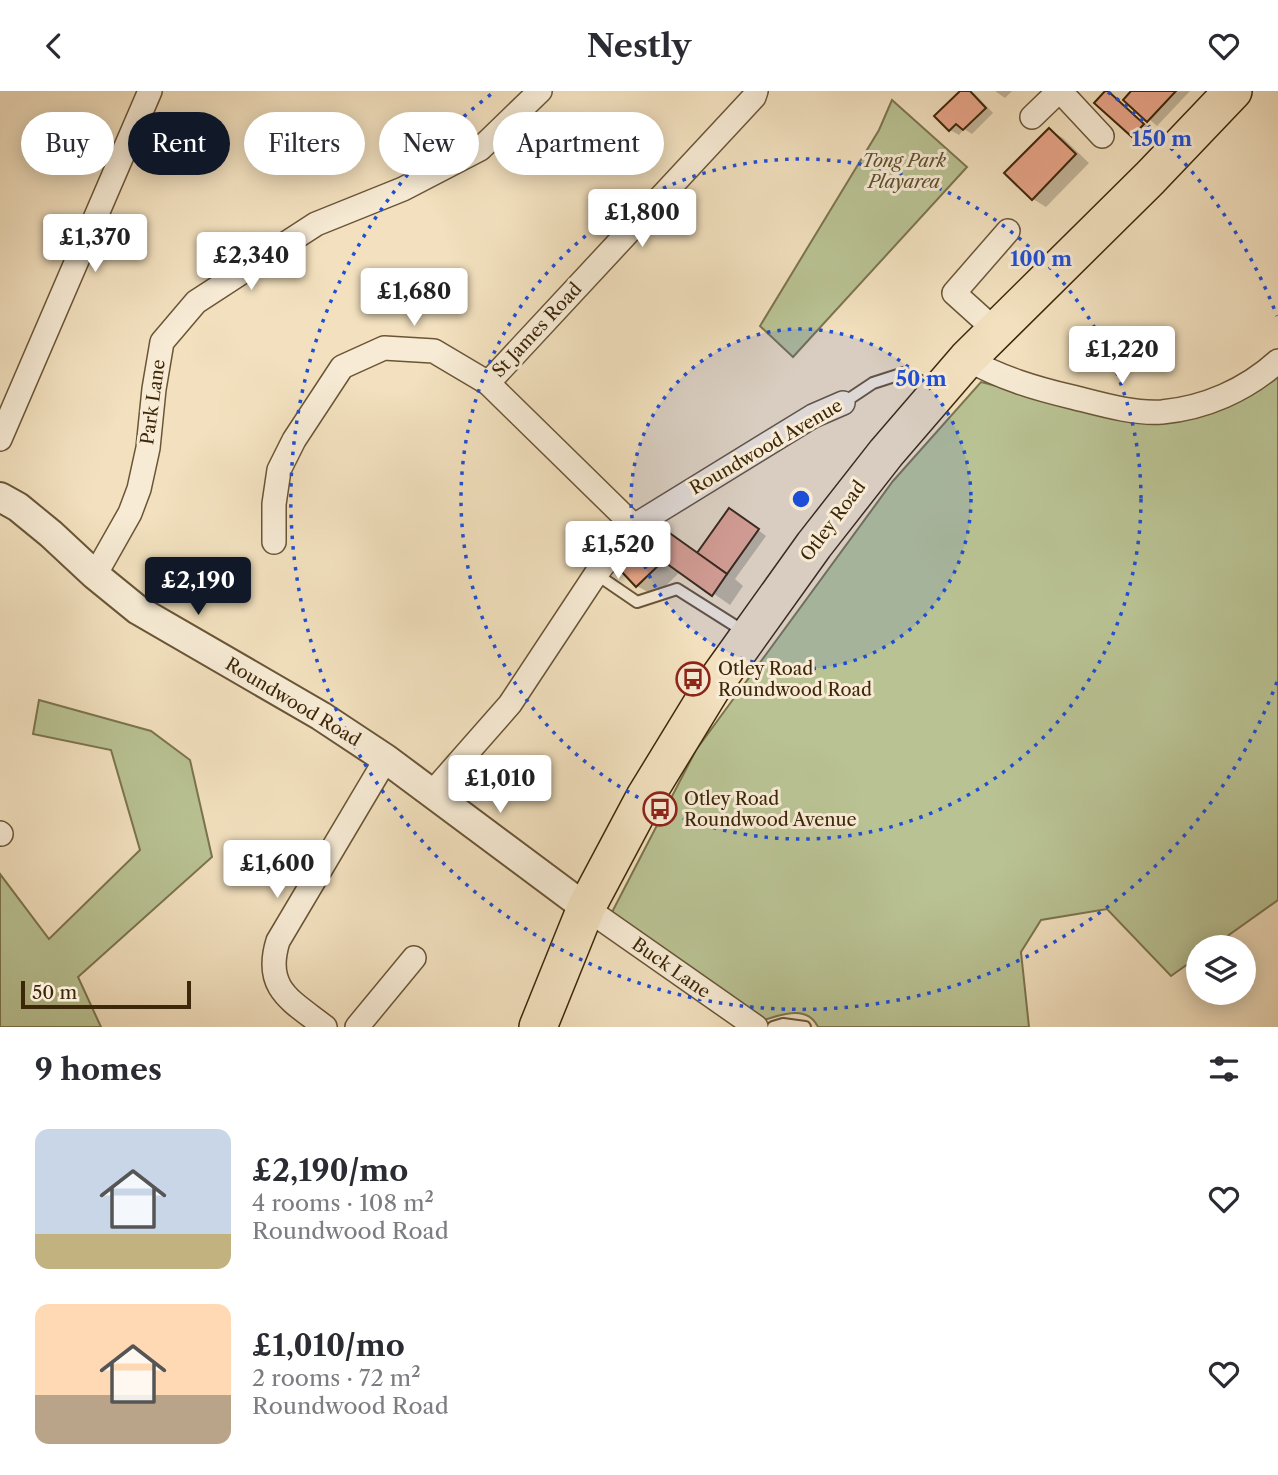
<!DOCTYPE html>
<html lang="en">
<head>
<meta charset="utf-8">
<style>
	body { margin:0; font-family:"Libre Caslon Text",serif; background:#f2f2f3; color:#2b2b33; height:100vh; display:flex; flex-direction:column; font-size:26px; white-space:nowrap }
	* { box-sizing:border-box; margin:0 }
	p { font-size:23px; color:#7c7c81 }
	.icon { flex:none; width:38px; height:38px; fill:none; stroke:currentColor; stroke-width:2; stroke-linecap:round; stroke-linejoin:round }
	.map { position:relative; height:936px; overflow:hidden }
	.panel { display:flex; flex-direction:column; background:#fff; flex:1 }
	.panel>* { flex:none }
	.guide { position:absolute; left:21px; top:21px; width:700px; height:63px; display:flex; gap:14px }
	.fabs { position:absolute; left:1186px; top:844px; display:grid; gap:14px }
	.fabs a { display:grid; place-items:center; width:70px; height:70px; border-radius:50%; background:#fff; box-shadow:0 4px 18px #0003; font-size:35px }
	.scale { position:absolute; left:21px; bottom:18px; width:170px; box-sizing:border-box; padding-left:7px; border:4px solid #3d2709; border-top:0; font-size:19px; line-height:24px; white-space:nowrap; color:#3d2709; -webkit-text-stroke:5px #f7ebd5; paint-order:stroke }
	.price { position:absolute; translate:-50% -60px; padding:0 16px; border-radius:7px; background:#fff; color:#222; font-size:23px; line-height:46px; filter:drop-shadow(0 2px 4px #0008) }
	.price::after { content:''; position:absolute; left:50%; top:42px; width:21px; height:16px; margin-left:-10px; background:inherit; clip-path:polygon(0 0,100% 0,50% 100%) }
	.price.on { background:#111827; color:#fff }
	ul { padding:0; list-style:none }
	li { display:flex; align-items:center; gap:21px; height:175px; padding:0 35px }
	li span { display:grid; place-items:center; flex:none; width:196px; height:140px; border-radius:14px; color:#555 }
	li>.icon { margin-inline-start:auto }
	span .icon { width:84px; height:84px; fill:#fffc; stroke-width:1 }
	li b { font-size:30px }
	h2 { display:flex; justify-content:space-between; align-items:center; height:84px; padding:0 35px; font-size:30px }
	.chip { padding:0 24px; border-radius:32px; background:#fff; box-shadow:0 4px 18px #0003; font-size:24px; line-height:63px }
	.chip.on { background:#111827; color:#fff }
	header { display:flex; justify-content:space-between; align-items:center; height:91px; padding:0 35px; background:#fff; font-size:32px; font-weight:700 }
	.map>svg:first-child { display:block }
	.green { fill:#b9c293; stroke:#7b744e; stroke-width:2 }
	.shadow { fill:#0003 }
	.building { fill:#e8a589; stroke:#3d2709; stroke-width:2 }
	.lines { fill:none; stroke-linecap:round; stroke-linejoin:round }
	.service-casing { stroke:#6a5536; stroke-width:14 }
	.minor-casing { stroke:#6a5536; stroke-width:26 }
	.tertiary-casing { stroke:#6a5536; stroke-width:32 }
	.primary-casing { stroke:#3d2709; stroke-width:40 }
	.service { stroke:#f7ebd5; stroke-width:10 }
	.minor { stroke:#f7ebd5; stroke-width:23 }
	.tertiary { stroke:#f7ebd5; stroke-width:28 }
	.primary { stroke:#f2e0be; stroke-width:37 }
	.ring { fill:none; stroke:#1d4ed8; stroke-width:3.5; stroke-dasharray:3.5 7 }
	.labels { text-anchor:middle; stroke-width:6; stroke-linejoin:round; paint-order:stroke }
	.park-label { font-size:18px; font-style:italic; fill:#5c4e2c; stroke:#f7ebd5 }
	.street-label { font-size:18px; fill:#3d2709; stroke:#f7ebd5 }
	.poi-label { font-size:18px; fill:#3d2709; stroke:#f7ebd5; text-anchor:start }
	.centre { fill:#1d4ed8; stroke:#f7ebd5; stroke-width:3.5 }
	.ring-label { font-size:21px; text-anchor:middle; font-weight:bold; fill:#1d4ed8; stroke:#f7ebd5; stroke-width:6; stroke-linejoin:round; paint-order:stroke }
</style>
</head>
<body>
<header><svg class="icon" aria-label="back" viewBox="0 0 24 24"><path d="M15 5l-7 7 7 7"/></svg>Nestly<svg class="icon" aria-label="heart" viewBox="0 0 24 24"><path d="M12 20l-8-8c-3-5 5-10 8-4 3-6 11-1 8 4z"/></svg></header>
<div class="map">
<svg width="1278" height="936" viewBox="0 0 1278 936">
	<rect width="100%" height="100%" fill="#f2e0be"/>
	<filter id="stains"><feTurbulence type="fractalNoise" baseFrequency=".00286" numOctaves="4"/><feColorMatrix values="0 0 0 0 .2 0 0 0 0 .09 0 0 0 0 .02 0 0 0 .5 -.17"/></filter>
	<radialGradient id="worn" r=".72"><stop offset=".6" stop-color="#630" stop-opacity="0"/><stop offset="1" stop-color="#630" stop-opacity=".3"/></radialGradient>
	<g class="green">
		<polygon points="892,9 967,76 793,266 760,235 879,39"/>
		<path d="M1278,279v530l-66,47h-13v9l-28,20 -64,-67 -66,11 -20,32 8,75h-211c-11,-23 -38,-12 -57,-6l-152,-103 87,-168 197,-269 88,-99 148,38z"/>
		<polygon points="39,609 151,640 190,669 212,766 78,886 101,936 0,936 0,783 49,848 140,759 111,659 33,643"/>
	</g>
	<g class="shadow">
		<polygon points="962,0 974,2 993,22 972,43 964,38 959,44 950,39"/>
		<polygon points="995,0 1012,0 1005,7"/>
		<polygon points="1134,0 1190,0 1157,35 1126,8"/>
		<polygon points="1106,1 1115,6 1152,39 1142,50 1096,12"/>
		<polygon points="1049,39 1063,47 1089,72 1046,116 1033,108"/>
		<polygon points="738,424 766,445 735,488 743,495 730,514 681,480 655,505 637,495 664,440 698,462"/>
	</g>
	<g class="building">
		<polygon points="960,0 970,0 986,17 963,39 956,33 949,40 934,25"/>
		<polygon points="1105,0 1108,0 1144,33 1132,46 1094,12"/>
		<polygon points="1131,0 1176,0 1147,31 1123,9"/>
		<polygon points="1049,37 1076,63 1032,109 1004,82"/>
		<polygon points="729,417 759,438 727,483 697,462"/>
		<polygon points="664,438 727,483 712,505 663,470 636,496 620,479"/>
	</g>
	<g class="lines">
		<defs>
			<g id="service">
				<polyline points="843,312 873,292 904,282 921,290 932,301"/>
				<polyline points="596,483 637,511 677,498 745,541"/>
				<polyline points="773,936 783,933 805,936"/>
			</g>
			<g id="minor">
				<polyline points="1060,0 1102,45"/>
				<polyline points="1032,26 1059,0"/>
				<polyline points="995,239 954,202 1008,140"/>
				<path d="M967,268c34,19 67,29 105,38 28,7 61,17 90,15 43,-4 84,-22 116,-51"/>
				<polyline points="488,292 754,6 756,0"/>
				<polyline points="0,348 150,0"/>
				<polyline points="274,451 274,413 279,379 294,349 342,276 384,257 434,260 488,292 634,435"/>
				<polyline points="95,484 130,422 139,398 148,357 154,298 162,251 196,211 316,133 403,98 480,58 540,0"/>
				<polyline points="431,703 510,613 596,483 634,435 813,325 843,312"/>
				<polyline points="0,742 1,743"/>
				<polyline points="586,817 756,936"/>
				<path d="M325,936c-33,-26 -62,-38 -47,-86l108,-182"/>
				<polyline points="357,936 414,867"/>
			</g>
			<polyline id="tertiary" points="0,406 18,416 51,443 95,484 138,519 321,625 386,668 586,817"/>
			<polyline id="primary" points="538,936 586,817 645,706 711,598 814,454 886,362 967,268 1150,87 1233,0"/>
		</defs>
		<use href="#service" class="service-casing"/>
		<use href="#minor" class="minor-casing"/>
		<use href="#tertiary" class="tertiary-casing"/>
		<use href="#primary" class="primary-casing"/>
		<use href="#service" class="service"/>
		<use href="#minor" class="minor"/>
		<use href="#tertiary" class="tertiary"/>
		<use href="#primary" class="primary"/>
	</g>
	<circle cx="801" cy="408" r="170" fill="#1d4ed8" fill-opacity=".12"/>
	<g class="ring">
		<circle cx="801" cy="408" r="170"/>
		<circle cx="801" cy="408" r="340"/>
		<path d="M1277 591A510 510 0 1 1 494 1M1108 1A510 510 0 0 1 1277 225"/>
	</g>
	<defs>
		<symbol id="bus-ring" viewBox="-11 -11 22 22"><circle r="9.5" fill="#f7ebd5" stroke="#8f2418" stroke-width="1.5"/><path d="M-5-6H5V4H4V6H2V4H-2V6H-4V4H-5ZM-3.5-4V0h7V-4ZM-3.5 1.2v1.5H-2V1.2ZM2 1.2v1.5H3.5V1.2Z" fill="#8f2418"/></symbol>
	</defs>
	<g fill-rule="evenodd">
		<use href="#bus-ring" x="674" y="569" width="38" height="38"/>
		<use href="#bus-ring" x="641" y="699" width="38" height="38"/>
	</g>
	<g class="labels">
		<g class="park-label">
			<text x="904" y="76">Tong Park<tspan x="904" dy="21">Playarea</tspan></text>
		</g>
		<g class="street-label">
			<text transform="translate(537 239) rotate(-47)" y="6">St James Road</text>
			<text transform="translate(153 311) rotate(-82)" y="6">Park Lane</text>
			<text transform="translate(766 356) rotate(-30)" y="6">Roundwood Avenue</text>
			<text transform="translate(833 430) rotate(-53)" y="6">Otley Road</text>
			<text transform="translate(293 611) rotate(31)" y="6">Roundwood Road</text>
			<text transform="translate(671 877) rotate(35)" y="6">Buck Lane</text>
		</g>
		<g class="poi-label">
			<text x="718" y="584">Otley Road<tspan x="718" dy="21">Roundwood Road</tspan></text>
			<text x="684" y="714">Otley Road<tspan x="684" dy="21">Roundwood Avenue</tspan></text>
		</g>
	</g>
	<circle cx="801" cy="408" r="10" class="centre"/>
	<g class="ring-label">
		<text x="1162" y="55">150 m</text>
		<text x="1041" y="175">100 m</text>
		<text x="921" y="295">50 m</text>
	</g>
	<rect width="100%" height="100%" filter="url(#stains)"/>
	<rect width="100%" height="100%" fill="url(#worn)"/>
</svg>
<div class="fabs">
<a><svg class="icon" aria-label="layers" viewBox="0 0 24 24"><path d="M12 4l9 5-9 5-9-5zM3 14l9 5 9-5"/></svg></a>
</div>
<div class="scale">50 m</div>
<b class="price" style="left:642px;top:158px">£1,800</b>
<b class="price" style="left:95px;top:183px">£1,370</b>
<b class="price" style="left:251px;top:201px">£2,340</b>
<b class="price" style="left:414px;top:237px">£1,680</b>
<b class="price" style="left:1122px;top:295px">£1,220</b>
<b class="price" style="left:618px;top:490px">£1,520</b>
<b class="price on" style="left:198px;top:526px">£2,190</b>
<b class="price" style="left:500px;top:724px">£1,010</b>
<b class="price" style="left:277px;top:809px">£1,600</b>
<div class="guide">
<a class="chip">Buy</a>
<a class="chip on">Rent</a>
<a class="chip">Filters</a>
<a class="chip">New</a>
<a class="chip">Apartment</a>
</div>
</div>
<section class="panel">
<h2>9 homes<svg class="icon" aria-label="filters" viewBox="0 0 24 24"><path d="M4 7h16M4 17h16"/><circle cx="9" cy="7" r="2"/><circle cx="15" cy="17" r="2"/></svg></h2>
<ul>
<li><span style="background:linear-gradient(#c9d6e8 75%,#c2b280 0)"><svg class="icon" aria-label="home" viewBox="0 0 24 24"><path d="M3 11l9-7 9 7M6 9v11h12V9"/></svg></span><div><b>£2,190/mo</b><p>4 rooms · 108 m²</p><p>Roundwood Road</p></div><svg class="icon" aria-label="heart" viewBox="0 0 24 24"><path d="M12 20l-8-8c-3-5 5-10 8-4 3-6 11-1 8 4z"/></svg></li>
<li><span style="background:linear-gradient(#ffd9b3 65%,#b9a48a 0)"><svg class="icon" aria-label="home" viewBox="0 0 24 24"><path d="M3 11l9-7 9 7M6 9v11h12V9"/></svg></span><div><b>£1,010/mo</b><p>2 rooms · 72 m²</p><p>Roundwood Road</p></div><svg class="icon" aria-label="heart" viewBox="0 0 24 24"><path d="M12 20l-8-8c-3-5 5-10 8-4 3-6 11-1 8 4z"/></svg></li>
</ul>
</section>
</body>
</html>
